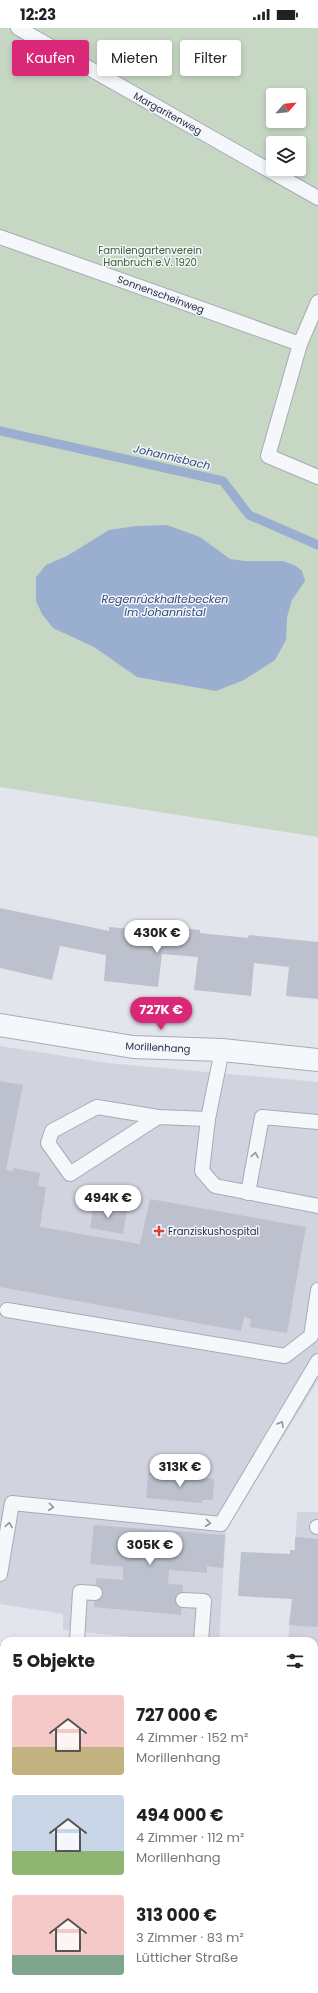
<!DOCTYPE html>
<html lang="de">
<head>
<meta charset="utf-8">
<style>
	body { margin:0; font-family:Poppins,sans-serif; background:#f2f2f2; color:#202124; height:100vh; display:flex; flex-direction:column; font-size:15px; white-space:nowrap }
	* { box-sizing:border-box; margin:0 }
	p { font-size:13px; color:#757577 }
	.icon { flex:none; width:22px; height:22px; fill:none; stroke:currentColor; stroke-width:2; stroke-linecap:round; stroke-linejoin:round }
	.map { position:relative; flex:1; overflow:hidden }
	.side { position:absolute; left:0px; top:1609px; width:318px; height:356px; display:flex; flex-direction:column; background:#fff; border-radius:12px 12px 0 0; box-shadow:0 2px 6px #0003 }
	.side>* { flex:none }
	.banner { position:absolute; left:12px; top:12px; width:294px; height:36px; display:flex; gap:8px }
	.needle { width:26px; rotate:63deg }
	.buttons { position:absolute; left:266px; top:60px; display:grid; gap:8px }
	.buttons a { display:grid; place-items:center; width:40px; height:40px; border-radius:4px; background:#fff; box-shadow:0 2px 6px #0003; font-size:20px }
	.price { position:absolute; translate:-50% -34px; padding:0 9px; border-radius:14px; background:#fff; color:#222; font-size:13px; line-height:26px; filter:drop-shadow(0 1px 2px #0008) }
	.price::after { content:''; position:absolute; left:50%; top:24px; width:12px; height:9px; margin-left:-6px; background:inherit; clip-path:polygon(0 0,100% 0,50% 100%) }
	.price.on { background:#db2777; color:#fff }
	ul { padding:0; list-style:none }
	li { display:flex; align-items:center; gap:12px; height:100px; padding:0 12px }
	li span { display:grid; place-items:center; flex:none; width:112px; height:80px; border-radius:4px; color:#555 }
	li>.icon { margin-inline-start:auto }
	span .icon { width:48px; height:48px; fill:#fffc; stroke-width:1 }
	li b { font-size:17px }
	h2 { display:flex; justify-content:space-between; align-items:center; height:48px; padding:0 12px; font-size:17px }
	.tag { padding:0 14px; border-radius:4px; background:#fff; box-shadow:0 2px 6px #0003; font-size:14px; line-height:36px }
	.tag.on { background:#db2777; color:#fff }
	.status { display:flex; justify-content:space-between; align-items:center; height:28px; padding:0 20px; background:#fff; direction:ltr }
	.status svg { height:11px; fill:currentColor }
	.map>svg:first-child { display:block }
	.built { fill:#d1d4df }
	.green { fill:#c6d7c3; fill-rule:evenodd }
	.water { fill:#9aaed0 }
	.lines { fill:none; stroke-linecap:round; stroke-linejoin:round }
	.stream { stroke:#9aaed0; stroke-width:9 }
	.building { fill:#bcc1cd }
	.lane-casing { stroke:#a7abb7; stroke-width:16 }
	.street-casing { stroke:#a7abb7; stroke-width:24 }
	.primary-casing { stroke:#a1a8b9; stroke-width:24 }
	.lane { stroke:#f6f7fa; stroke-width:14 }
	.street { stroke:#f6f7fa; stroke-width:22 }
	.primary { stroke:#fff; stroke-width:22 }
	.oneway { stroke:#8f94a0 }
	.poi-dot { fill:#dd3c42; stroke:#f3f5f9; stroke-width:1.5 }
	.labels { text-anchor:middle; stroke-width:3; stroke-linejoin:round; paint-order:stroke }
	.street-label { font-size:10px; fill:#283047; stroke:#f3f5f9 }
	.park-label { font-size:10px; fill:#386434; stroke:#f3f5f9 }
	.poi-label { font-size:10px; fill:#283047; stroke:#f3f5f9; text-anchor:start }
	.water-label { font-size:11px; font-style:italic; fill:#2e497f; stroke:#f3f5f9 }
</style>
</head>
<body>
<div class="status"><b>12:23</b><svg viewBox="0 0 49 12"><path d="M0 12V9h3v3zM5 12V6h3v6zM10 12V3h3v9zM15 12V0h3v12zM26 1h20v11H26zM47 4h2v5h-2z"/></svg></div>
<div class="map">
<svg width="318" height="1965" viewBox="0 0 318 1965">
	<rect width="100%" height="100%" fill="#e3e5ec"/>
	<g class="built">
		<polygon points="0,1018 108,1035 318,1054 318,1352 226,1502 219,1613 169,1613 63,1602 63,1586 0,1576"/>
		<polygon points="297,1484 318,1484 318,1623 314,1623 314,1613 288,1613 292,1571 294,1571 290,1522 295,1522"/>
	</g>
	<path class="green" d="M0,0h318v809l-318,-50zM273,67h26v26h-26zM273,115h26v26h-26z"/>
	<polygon class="water" points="167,497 200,509 230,531 245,533 283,533 296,538 302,543 305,553 292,572 287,589 286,612 275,632 244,652 216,663 137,649 94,619 53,600 42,586 36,573 36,549 46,537 67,528 109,502 136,498"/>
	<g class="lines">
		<polyline class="stream" points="0,403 223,453 249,487 318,517"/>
	</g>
	<g class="building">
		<polygon points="0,880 109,903 109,899 156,903 157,898 200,902 200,905 248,910 249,907 318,914 318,971 286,968 289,939 254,935 251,968 194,962 198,929 162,926 158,959 104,953 106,927 60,918 52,952 0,940"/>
		<polygon points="0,1053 23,1057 6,1142 13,1144 13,1140 40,1145 38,1158 46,1159 40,1199 140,1216 150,1171 306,1199 287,1305 250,1299 251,1291 244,1289 241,1303 0,1259"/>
		<polygon points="94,1176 127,1183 123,1206 90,1200"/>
		<polygon points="148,1445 214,1451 213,1472 202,1472 202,1475 146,1470"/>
		<polygon points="94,1497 225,1507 223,1540 207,1538 207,1545 169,1542 168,1556 183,1557 181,1587 94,1579 96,1550 123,1552 123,1539 90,1536"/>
		<polygon points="295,1509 318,1511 318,1598 316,1599 289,1597 292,1571 238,1568 241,1524 290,1526 290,1522 295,1522"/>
		<polygon points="314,1757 318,1757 318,1826 314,1825"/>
		<polygon points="4,1810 4,1853 0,1852 0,1824"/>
		<polygon points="318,1896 318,1908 314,1903 314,1898"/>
		<polygon points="316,1921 318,1924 318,1954 314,1957 314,1923"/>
		<polygon points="228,1961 286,1961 289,1965 223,1965"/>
	</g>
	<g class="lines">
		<defs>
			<g id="lane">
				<polyline points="18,0 318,170"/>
				<polyline points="0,209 300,316"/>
				<polyline points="318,274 300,316 268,428 318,449"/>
				<polyline points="222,1022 208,1091 202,1143 215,1158 318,1178"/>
				<polyline points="158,1089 97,1079 52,1103 48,1115 70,1146 158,1089 208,1091"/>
				<polyline points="248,1165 262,1089 318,1094"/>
				<polyline points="7,1282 285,1328 311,1308 318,1262"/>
				<polyline points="317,1499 318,1499"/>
				<polyline points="0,1546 12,1475 221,1496 318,1333"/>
				<polyline points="183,1572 204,1573 201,1613"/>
				<polyline points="77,1613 80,1564 95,1565"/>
			</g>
			<polyline id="street" points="0,997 133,1019 222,1022 318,1032"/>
			<g id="primary">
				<polyline points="0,1629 4,1630"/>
				<polyline points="314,1660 318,1661"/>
			</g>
		</defs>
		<use href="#lane" class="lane-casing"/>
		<use href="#street" class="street-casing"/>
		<use href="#primary" class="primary-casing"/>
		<use href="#lane" class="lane"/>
		<use href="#street" class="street"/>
		<use href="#primary" class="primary"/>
	</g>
	<defs><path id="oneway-chevron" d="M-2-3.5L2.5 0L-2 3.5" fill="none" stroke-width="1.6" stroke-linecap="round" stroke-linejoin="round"/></defs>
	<g class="oneway">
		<use href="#oneway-chevron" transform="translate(255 1127) rotate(-79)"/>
		<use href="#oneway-chevron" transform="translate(281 1396) rotate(-59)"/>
		<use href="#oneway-chevron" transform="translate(51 1479) rotate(6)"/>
		<use href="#oneway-chevron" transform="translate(208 1495) rotate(6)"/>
		<use href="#oneway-chevron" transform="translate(9 1497) rotate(-80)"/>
	</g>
	<path class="poi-dot" d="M157 1197h4v4h4v4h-4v4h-4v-4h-4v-4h4z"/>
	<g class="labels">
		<g class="street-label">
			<text transform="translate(168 85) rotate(29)" y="4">Margaritenweg</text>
			<text transform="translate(161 266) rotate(20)" y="4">Sonnenscheinweg</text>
			<text transform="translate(158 1019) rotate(3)" y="4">Morillenhang</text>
		</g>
		<g class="park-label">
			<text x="150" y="226">Familengartenverein<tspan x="150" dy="12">Hanbruch e.V. 1920</tspan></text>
		</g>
		<g class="poi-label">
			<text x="168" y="1207">Franziskushospital</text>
		</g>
		<g class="water-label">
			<text transform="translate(172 429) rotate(13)" y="4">Johannisbach</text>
			<text x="165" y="575">Regenrückhaltebecken<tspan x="165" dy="13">Im Johannistal</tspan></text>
		</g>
	</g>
</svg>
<div class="buttons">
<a><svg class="needle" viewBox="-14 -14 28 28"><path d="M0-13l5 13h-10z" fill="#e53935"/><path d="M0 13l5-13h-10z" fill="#757577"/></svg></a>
<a><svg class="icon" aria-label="layers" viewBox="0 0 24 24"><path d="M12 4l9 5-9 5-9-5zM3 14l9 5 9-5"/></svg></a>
</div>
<b class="price" style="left:157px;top:926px">430K €</b>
<b class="price on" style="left:161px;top:1003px">727K €</b>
<b class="price" style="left:108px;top:1191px">494K €</b>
<b class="price" style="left:180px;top:1460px">313K €</b>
<b class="price" style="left:150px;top:1538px">305K €</b>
<div class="banner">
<a class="tag on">Kaufen</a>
<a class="tag">Mieten</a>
<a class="tag">Filter</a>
</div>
<section class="side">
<h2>5 Objekte<svg class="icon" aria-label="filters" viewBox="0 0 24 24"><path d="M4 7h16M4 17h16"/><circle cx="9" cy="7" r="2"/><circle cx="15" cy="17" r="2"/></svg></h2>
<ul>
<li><span style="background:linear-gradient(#f6c9c9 65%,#c2b280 0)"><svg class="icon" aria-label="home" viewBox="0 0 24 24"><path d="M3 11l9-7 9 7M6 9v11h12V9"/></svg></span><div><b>727 000 €</b><p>4 Zimmer · 152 m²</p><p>Morillenhang</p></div></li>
<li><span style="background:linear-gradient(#c9d6e8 70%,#8fb573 0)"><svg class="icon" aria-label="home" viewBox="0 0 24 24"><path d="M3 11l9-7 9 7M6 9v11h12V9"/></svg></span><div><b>494 000 €</b><p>4 Zimmer · 112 m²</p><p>Morillenhang</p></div></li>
<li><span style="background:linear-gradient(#f6c9c9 75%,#7fa58c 0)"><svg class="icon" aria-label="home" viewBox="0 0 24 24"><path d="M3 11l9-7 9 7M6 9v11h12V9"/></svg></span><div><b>313 000 €</b><p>3 Zimmer · 83 m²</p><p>Lütticher Straße</p></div></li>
</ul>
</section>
</div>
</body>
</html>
